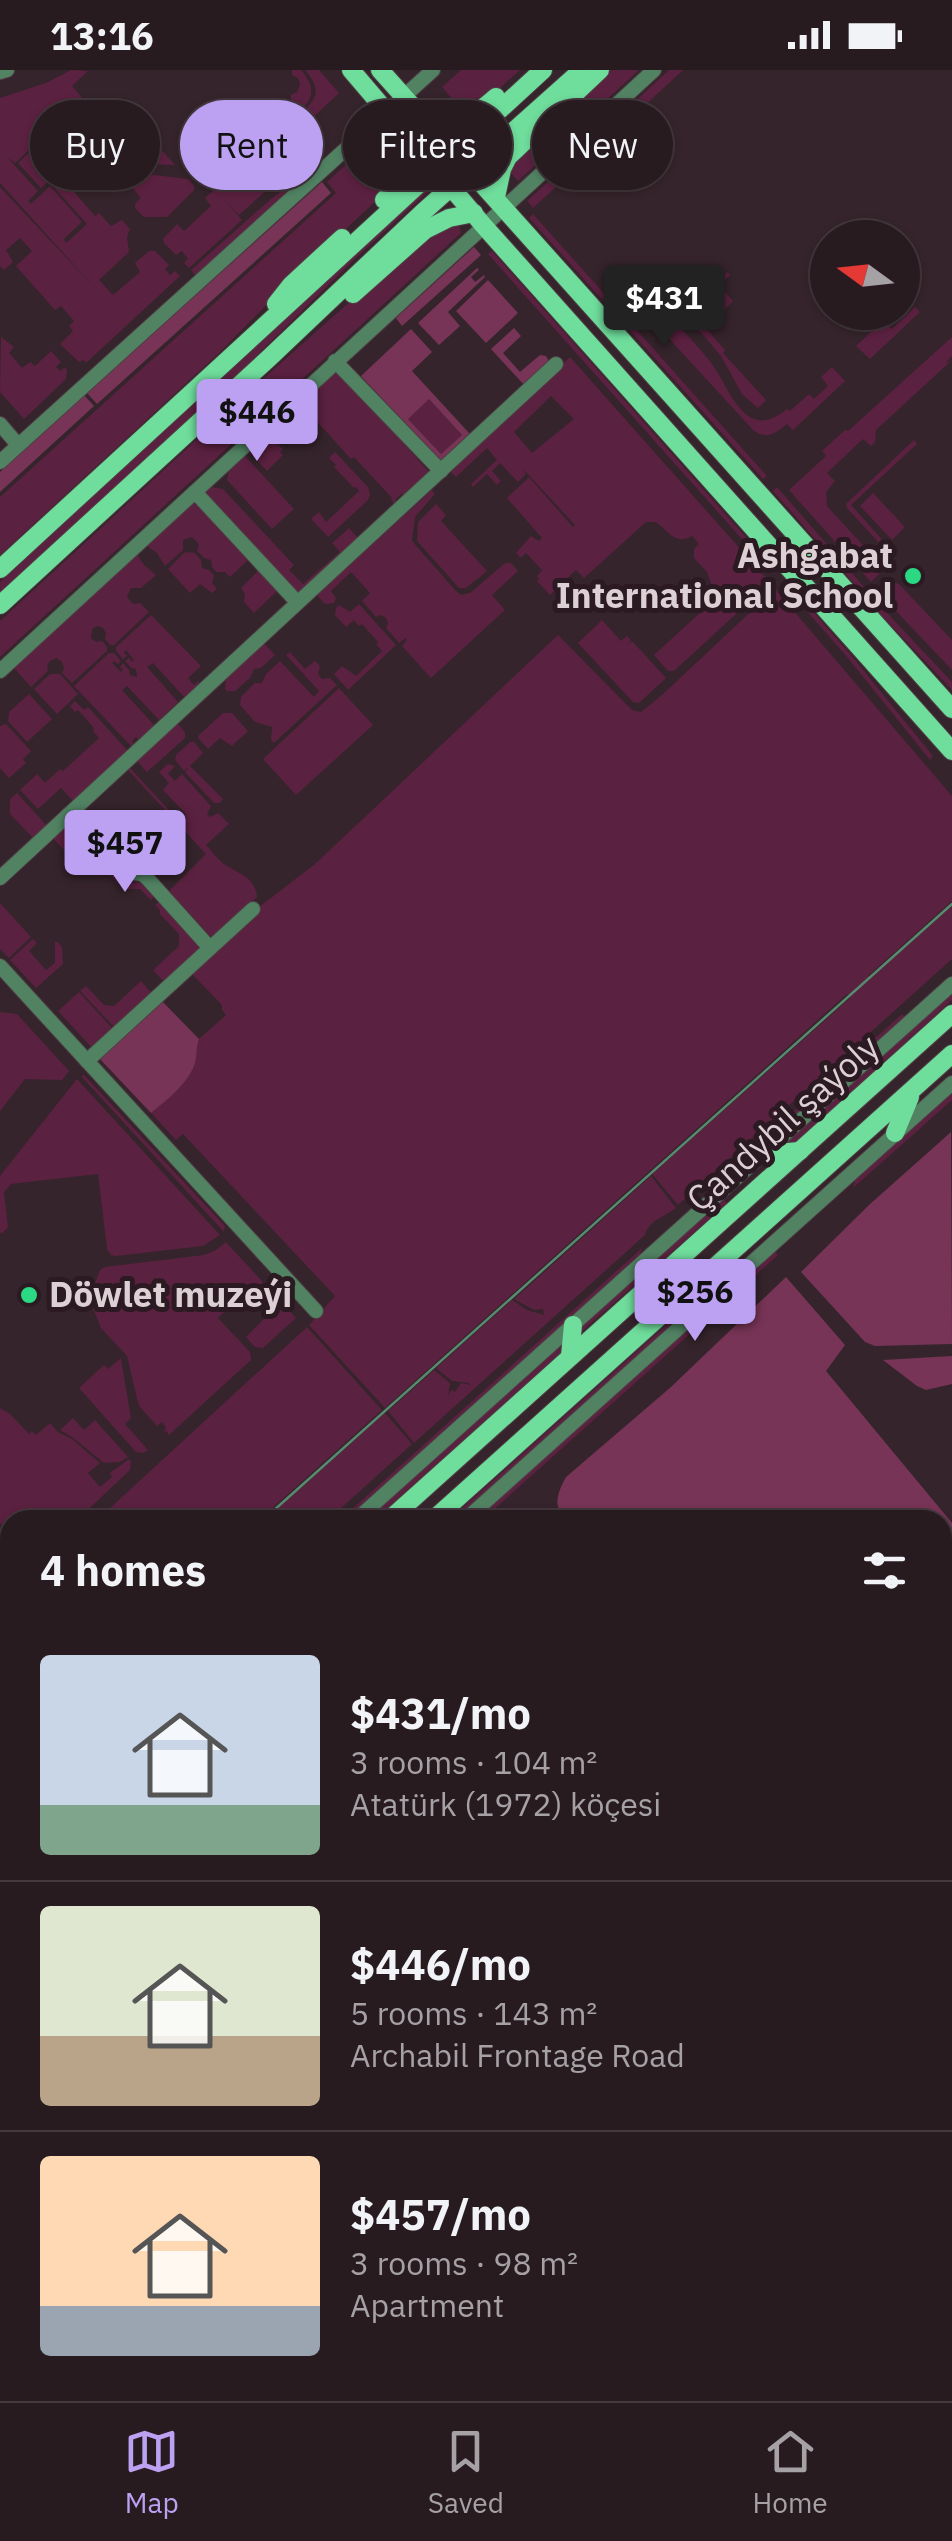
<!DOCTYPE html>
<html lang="en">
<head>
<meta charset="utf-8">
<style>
	body { margin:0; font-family:"IBM Plex Sans",sans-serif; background:#302429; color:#f1f3f6; height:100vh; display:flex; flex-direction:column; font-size:38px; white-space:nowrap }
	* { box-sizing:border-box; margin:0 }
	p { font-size:32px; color:#a5a1a5 }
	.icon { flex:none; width:55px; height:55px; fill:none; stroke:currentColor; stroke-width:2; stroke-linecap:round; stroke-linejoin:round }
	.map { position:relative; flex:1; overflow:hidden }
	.drawer { position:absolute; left:0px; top:1440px; width:952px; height:892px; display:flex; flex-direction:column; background:#281b20; border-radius:30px 30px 0 0; box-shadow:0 2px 8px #0004,0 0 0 2px #44393e }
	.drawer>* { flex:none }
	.banner { position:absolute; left:30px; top:30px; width:892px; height:90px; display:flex; gap:20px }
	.needle { width:65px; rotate:285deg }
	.fabs { position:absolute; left:810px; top:150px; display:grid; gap:20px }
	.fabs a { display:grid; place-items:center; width:110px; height:110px; border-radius:50%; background:#281b20; box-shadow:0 2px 8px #0004,0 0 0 2px #44393e; font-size:50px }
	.price { position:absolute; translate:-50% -85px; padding:0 22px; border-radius:10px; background:#bca0f2; color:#111; font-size:32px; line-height:65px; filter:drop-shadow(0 2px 5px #0008) }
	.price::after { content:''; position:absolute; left:50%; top:60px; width:30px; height:22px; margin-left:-15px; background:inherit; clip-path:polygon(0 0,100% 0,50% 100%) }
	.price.on { background:#222; color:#fff }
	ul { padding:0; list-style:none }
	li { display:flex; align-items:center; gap:30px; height:250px; padding:0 40px }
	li+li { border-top:2px solid #44393e }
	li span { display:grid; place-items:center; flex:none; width:280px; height:200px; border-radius:10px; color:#555 }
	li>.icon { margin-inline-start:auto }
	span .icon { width:120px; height:120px; fill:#fffc; stroke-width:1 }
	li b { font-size:42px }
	h2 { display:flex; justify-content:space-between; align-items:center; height:120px; padding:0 40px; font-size:42px }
	.chip { padding:0 35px; border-radius:45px; background:#281b20; box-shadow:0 2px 8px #0004,0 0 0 2px #44393e; font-size:35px; line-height:90px }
	.chip.on { background:#bca0f2; color:#111 }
	.status { display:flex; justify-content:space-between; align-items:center; height:70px; padding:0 50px; background:#281b20; direction:ltr }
	.status svg { height:28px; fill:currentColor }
	.tabs { display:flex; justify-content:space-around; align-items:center; height:140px; border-top:2px solid #44393e; background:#281b20; font-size:28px; color:#a5a1a5 }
	.tabs a { display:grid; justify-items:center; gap:5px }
	.tabs .on { color:#bca0f2 }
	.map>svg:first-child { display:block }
	.green { fill:#5b2140; fill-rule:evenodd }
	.forest { fill:#773456; fill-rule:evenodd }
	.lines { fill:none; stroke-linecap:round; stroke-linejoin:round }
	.stream { stroke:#568b6f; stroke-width:2.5 }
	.minor-casing { stroke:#504046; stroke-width:16 }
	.major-casing { stroke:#504046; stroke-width:20 }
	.minor { stroke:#518363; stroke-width:14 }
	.major { stroke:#6fdd9c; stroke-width:18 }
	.poi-dot { fill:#2bd884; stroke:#2b1a22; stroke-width:4 }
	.labels { text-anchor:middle; stroke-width:10; stroke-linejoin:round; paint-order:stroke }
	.poi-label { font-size:35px; font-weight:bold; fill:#dcd0d5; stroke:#2b1a22; text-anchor:end }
	.street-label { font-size:35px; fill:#dcd0d5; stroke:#2b1a22 }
</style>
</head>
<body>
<div class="status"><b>13:16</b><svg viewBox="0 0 49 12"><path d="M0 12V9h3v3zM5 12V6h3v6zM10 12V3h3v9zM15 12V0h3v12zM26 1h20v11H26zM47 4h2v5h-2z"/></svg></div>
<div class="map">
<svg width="952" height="2331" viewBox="0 0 952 2331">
	<rect width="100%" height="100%" fill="#35242b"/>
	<g class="green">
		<polygon points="71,0 88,1 72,16 83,29 15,93 7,87 38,121 28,131 31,134 50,116 82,152 64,169 66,173 87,154 51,114 60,106 95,146 99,143 111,156 122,150 130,159 127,167 129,182 99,210 113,225 140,202 135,193 149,181 155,181 169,195 165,199 170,205 175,201 180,206 86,293 84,290 79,292 60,274 73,261 69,256 74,251 61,236 55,240 16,196 32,181 20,168 6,180 13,192 4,200 0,196 0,117 95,218 0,113 0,28 46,13"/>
		<path d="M292,0h9c20,24 8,33 -11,51l1,-26 6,-3 3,-7 -2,-7 -6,-3z"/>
		<path d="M305,0h14l20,23 -45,42 -2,-5c6,-25 41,-28 13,-60z"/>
		<polygon points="461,0 520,0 477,39 461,45 461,39 442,17"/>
		<polygon points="606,0 639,0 518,111 508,100 513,91"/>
		<polygon points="669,0 683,0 625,54 618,47"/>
		<polygon points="85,30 116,64 133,48 175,95 141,94 125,106 122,103 126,98 85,55 71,67 59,54"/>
		<polygon points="601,64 607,70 533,138 527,131"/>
		<polygon points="373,70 401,101 395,113 287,214 219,283 0,485 0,427 336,123 327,112"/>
		<polygon points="39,73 43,78 48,74 54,81 52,83 50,81 37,93 41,97 39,99 50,110 41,118 18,93"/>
		<path d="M211,97l15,3c11,26 27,18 43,3l5,5 -6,6 2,3 -31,28 -14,-14 17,19 -53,48 -5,-5 4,-4 -6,-8 -6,4 -12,-12 -1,-4 14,-15 7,7 27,-25 -6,-8 10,-9 -13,-13z"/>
		<path d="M146,104l42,5 6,7v4l-27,27h-23l-9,-9v-4l6,-6 -9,-11c3,-4 5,-11 14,-13z"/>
		<polygon points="284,119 288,124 197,207 191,200 271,129"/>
		<polygon points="426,120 428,122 356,188 241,301 0,523 0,512"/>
		<polygon points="533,144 767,406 763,409 529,148"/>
		<polygon points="458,150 461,163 0,587 0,551 256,315 424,166"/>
		<polygon points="492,181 776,501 773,504 488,184"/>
		<polygon points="727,202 730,205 719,216 733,231 722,242 715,236 698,252 694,248 690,251 683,243"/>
		<polygon points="915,237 920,242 870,289 856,276 883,251 892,259"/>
		<polygon points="715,241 718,244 705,257 725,280 723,283 766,330 758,338 742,324 721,286 697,258"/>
		<path d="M674,251c13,14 27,28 38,43 19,26 33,80 75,45l3,2 19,-17 5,5 14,-13 -7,-9 11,-10 13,14 -52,49 -6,-6c-12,10 -21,16 -34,6l-90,-98z"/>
		<polygon points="1,267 14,277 9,283 22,298 30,292 35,296 51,281 61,292 56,297 60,301 65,297 67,301 66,309 24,349 0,322"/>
		<polygon points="952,267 952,286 945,293 952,290 876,360 875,372 871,376 863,369 827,403 835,411 826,422 827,436 880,494 879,504 871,512 789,420 826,386 822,381 845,360 848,361"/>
		<path d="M570,287l197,222 -10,9 3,4 -86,79h-6l-14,-16 60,-55 4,1 4,-3 -1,-5 -7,-1 -7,-20 -13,-14v-9l5,-5 -7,-8c-16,10 -24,-5 -36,-14h-10l-62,56 -8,-8 -26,25 -13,-14 2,-2 -2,-3 5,-6 -16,-17 -5,5 -5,-5 15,-17 8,5 3,-3 -35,-40 22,-21 44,50 2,-2 -52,-56 3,5 -8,8 -18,-19 -8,8 9,10 -4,4 -10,-11 -14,13 -2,-3 26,-24 -10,-12 -31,29 -5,-5zM551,326l23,23 -42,34 -18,-21z"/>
		<polygon points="336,302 340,303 429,402 404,425 401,424 395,430 397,432 394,434 391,430 392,428 354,387 351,389 303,336 307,328"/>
		<polygon points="428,328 462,365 441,384 407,348"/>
		<polygon points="294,341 313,358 294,375 278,356 283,349"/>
		<polygon points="268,366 283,379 280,382 283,385 267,401 248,381"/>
		<polygon points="914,370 917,374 851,435 896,485 891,486 847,438 846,434"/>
		<polygon points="335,382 368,417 370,425 368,430 328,467 311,449 319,442 326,452 359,421 356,417 354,418 334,397 336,395 329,388"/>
		<polygon points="244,385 294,439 272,459 227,410 229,400"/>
		<polygon points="212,417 223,419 294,495 289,500 303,514 340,482 332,473 349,458 358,468 297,524 203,423"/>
		<polygon points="777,417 864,517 857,517 773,421"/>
		<polygon points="432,420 435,424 415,447 412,471 456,521 461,525 470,523 505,493 511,493 518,501 492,525 505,540 431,608 402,576 407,570 406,568 399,573 386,558 388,553 386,548 381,545 376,547 362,531 370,523 351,502 331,521 336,528 334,533 325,534 317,525"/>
		<polygon points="873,423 905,457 892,470 860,436"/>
		<polygon points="195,431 249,489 230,507 225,502 216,502 212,497 211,490 204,488 197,481 199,474 192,467 183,470 183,480 165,496 157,483 147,476"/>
		<polygon points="436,434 446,445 441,451 487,501 466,518 459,518 417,471 418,452"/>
		<polygon points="185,482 195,483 201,490 202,498 209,500 214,505 212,513 217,519 212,523 200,514 190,523 168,499"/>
		<polygon points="137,484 144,495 156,505 141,518 131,518 127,527 133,534 140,533 149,542 114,575 110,575 105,569 106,563 103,558 97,556 92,559 91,568 96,572 102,571 107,577 107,581 72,613 62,603 64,598 62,592 56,588 50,591 47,596 48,601 31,617 14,598"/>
		<polygon points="259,500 278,520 254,543 244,532 245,524 241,518"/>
		<polygon points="784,512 788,513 851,585 933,686 930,690 848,588 782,513"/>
		<polygon points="893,512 899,514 952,570 952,600 878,522 888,513"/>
		<path d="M775,519l177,207v105l-84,75 3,2 81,-72v53l-274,246 -26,-31 198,-176 -3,-4 -462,414 -76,-83 26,-29 -152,-162 -7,6 -25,-27c17,-14 35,-29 43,-50 2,-8 2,-16 5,-24l27,-24 -4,-5v-5l-31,-32 72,-69 52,-40 243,-229 74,75 9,2 21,-17z"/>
		<polygon points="872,527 952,612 952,620 872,535"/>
		<polygon points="359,534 396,575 348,620 334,604 342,596 356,606 382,581 376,574 378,572 362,554 359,556 354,550 346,557 335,545 336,538 339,535 350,542"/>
		<polygon points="151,545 201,596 188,608 194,615 198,611 200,614 185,628 153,593 147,597 178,632 159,650 127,616 122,620 155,656 140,670 136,667 132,671 135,675 132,677 74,616 109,583 114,583 121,591 118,594 114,591 112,593 121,602 123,600 120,597 123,593 129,600 130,605 137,607 136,599 131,598 125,591 129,588 132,592 134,590 126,580 124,582 127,586 123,589 116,581 116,577"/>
		<polygon points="602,550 621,571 627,566 631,570 627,575 632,571 666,608 639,633 633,632 578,573"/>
		<polygon points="264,573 275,585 261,598 254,599 250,608 235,621 227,621 225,619 226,608"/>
		<polygon points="290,582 305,599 315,591 320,596 318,604 322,609 330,608 337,615 274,673 271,670 272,657 255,652 240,635 241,627 255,613 262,613 266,604 280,591 314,627 319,621 286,585"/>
		<polygon points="50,604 60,604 78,624 57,644 34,619"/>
		<polygon points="339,618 373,655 296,725 263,689"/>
		<polygon points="29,624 52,649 27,672 8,651 9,642"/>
		<polygon points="75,631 84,640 88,637 128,681 73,731 61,718 38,739 20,720 37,704 45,713 60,699 63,701 99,668 93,661 94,658 78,640 75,642 70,636"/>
		<polygon points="223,643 232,643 248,661 232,676 220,668 208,679 198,668 199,665"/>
		<polygon points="176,652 185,662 185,668 147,702 135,689"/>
		<polygon points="6,654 31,681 23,689 26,693 9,708 0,698 0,656"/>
		<polygon points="190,672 194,672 203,683 190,696 223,729 219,733 214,733 185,702 189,697 184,701 175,690 176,685"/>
		<path d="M168,694l7,2 -7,8 7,7 7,-7 29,32 -4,8 3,3 8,-4 11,11 -23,21c6,6 11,14 18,19 14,10 31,12 33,33l-45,41 -43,-47 37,-37 -79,-85 2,-2 50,54 7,-7 -23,-24 6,-7 -10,-11z"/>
		<polygon points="17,723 47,756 33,768 10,744 10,729"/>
		<polygon points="69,754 123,812 142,813 155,826 151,830 140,819 123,819 83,775 73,774 65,781 53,768"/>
		<polygon points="159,832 202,878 165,913 153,900 179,876 179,864 160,844 160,840 155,835"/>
		<polygon points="0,833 31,867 9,888 0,879"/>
		<polygon points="33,869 37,873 29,881 46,900 55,893 55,872 58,872 62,877 63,894 36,918 10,890"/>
		<polygon points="141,911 152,924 115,958 80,921 86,916 104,935 114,936"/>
		<polygon points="79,922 114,960 93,979 58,941"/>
		<polygon points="952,923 952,930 798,1070 782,1077"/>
		<polygon points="0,942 17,944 69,1001 62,1010 25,1009 0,1041"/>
		<polygon points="902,944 906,948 719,1116 715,1112"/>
		<polygon points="84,1005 225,1156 224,1162 81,1006"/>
		<polygon points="77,1009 220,1165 203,1176 116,1186 111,1185 107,1179 98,1104 11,1114 4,1122 8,1157 2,1164 0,1162 0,1106"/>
		<polygon points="952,1022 952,1030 853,1118 856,1108"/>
		<path d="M651,1106l25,32c-10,8 -27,12 -31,27l-231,208 -26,-32 46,-41 16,13 -2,13 3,-6 4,2 6,-9 9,2 -1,-2 -17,-2 -16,-13 76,-68 15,10 17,5 -1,-6 -9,1 -20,-11z"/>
		<polygon points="723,1128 727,1133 580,1263 584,1254"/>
		<polygon points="226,1172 296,1248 263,1278 255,1277 246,1267 272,1241 249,1217 218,1248 250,1282 251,1290 169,1365 166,1361 163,1362 166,1358 162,1352 157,1356 140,1337 137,1329 127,1286 101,1258 89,1228 100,1200 105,1197 204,1185 216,1180"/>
		<polygon points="642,1178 639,1188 348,1450 340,1450"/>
		<polygon points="775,1181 778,1185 492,1441 490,1437"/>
		<polygon points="683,1244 685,1245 458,1450 449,1450 673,1249"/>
		<polygon points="307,1257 382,1340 259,1450 97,1450"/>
		<polygon points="563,1273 560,1283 374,1450 366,1450"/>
		<polygon points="121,1288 131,1348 125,1354 148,1380 143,1383 136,1382 79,1318 104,1295 108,1299"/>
		<polygon points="0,1338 10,1344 29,1364 32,1361 36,1365 50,1353 58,1362 72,1369 100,1393 88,1403 100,1417 112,1407 110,1403 129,1389 131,1392 130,1400 77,1450 9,1449 4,1454 0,1454"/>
		<polygon points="385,1343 412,1374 328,1450 265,1450"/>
		<polygon points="73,1348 84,1360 95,1350 128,1387 120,1392 104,1393 72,1367 60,1360"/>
		<polygon points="10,1530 10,1649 0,1638 0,1539"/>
	</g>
	<g class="forest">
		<polygon points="322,112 331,123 97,334 87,323"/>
		<polygon points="474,177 481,185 402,256 396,248"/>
		<polygon points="477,198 479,200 471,207 475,212 484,205 485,207 448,242 460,256 439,275 418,253"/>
		<polygon points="488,210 518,243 486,273 456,241"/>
		<polygon points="514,258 521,266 503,283 520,302 540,285 546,286 549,291 526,317 491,279"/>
		<path d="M411,259l21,23 -20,19 58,63 -29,27 -80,-85zM429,329l33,36 -21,19 -33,-35z"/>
		<polygon points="84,325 94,336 0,422 0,402"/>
		<path d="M161,930l38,39c-3,8 -2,16 -4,24 -7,21 -28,37 -44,50l-52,-55z"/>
		<polygon points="951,1062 952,1274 875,1276 865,1272 801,1202 869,1135"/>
		<path d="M786,1207l59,68 -19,26 126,152v93l-9,7 -1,-103h-350c-6,-2 -12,-2 -17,-3 -26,-2 -18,-24 -9,-40l105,-90z"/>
		<polygon points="952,1286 952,1314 926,1320 917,1316 883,1290"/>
		<polygon points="942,1870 952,1874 952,1983 943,1970"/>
		<polygon points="10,1907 10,2267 0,2276 0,1915"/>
		<polygon points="943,2266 952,2276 952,2331 208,2331 217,2322 942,2322"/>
	</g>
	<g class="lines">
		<g class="stream">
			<polyline points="263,1450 952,834"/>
			<polyline points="0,1685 10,1676"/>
		</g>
		<defs>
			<g id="minor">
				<polyline points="0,2 7,0"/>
				<polyline points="335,291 441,401"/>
				<polyline points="0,354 18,375"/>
				<polyline points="0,392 433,0"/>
				<polyline points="195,422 297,532"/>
				<polyline points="0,601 654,0"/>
				<polyline points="68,745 120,801 142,804 147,808 210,878"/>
				<polyline points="0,808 556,294"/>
				<polyline points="0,896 316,1241"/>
				<polyline points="87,991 253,839"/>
				<polyline points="356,1450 952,914"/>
				<polyline points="465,1450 952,1013"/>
				<polyline points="0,1771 10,1762"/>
				<polyline points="0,1870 10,1861"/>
			</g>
			<g id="major">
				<polyline points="351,0 484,156 952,681"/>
				<polyline points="380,0 952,639"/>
				<path d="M421,42c35,16 48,9 75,-15"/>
				<polyline points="496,127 502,99 508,87 600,0"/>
				<path d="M384,130c23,-21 27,-34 19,-65"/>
				<polyline points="353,224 425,160 449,148 474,143"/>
				<polyline points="276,234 291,215 342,168"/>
				<polyline points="0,499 543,0"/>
				<polyline points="0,535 269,288 422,143 582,0"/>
				<polyline points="895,1063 910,1027"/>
				<polyline points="765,1084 800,1081"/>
				<polyline points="668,1239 708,1233"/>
				<polyline points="570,1286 573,1255"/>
				<polyline points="389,1450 952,944"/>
				<polyline points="433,1450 952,984"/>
				<polyline points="0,1800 10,1791"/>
				<polyline points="0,1840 10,1831"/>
			</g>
		</defs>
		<use href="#minor" class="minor-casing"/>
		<use href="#major" class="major-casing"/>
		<use href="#minor" class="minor"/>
		<use href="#major" class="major"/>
	</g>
	<g class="poi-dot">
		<circle cx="913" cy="506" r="10"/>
		<circle cx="29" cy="1225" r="10"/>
	</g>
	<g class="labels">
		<g class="poi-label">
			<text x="893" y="498">Ashgabat<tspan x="893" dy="40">International School</tspan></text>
			<text x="49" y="1237" text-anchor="start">Döwlet muzeýi</text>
		</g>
		<g class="street-label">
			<text transform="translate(783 1053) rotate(-42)" y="12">Çandybil şaýoly</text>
		</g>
	</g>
</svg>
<div class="fabs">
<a><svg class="needle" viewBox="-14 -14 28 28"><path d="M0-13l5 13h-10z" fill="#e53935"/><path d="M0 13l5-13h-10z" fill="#a5a1a5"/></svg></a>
</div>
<b class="price on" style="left:664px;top:280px">$431</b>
<b class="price" style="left:257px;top:394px">$446</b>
<b class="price" style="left:125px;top:825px">$457</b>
<b class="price" style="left:695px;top:1274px">$256</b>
<div class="banner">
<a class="chip">Buy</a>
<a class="chip on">Rent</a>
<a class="chip">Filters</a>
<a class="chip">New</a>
</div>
<section class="drawer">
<h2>4 homes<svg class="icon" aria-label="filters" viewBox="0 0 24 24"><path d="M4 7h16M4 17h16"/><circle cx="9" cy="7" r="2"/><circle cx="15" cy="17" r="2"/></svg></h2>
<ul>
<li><span style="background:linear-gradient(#c9d6e8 75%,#7fa58c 0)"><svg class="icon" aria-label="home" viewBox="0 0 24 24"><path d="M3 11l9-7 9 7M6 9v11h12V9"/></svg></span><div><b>$431/mo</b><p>3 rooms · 104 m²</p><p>Atatürk (1972) köçesi</p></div></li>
<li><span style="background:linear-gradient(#dfe7d0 65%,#b9a48a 0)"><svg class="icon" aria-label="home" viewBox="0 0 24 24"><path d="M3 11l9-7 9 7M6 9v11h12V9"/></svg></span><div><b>$446/mo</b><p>5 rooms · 143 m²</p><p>Archabil Frontage Road</p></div></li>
<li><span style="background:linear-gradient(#ffd9b3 75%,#9aa5b1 0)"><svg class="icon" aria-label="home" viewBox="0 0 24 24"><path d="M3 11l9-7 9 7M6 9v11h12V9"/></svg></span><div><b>$457/mo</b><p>3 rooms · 98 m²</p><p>Apartment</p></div></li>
</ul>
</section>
</div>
<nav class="tabs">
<a class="on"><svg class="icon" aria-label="map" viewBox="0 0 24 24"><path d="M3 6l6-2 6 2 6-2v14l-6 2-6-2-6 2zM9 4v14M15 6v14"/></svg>Map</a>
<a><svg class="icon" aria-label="saved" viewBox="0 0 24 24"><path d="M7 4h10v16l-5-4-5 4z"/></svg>Saved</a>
<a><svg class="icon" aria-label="home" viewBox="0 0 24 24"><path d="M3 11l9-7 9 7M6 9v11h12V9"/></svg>Home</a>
</nav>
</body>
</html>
